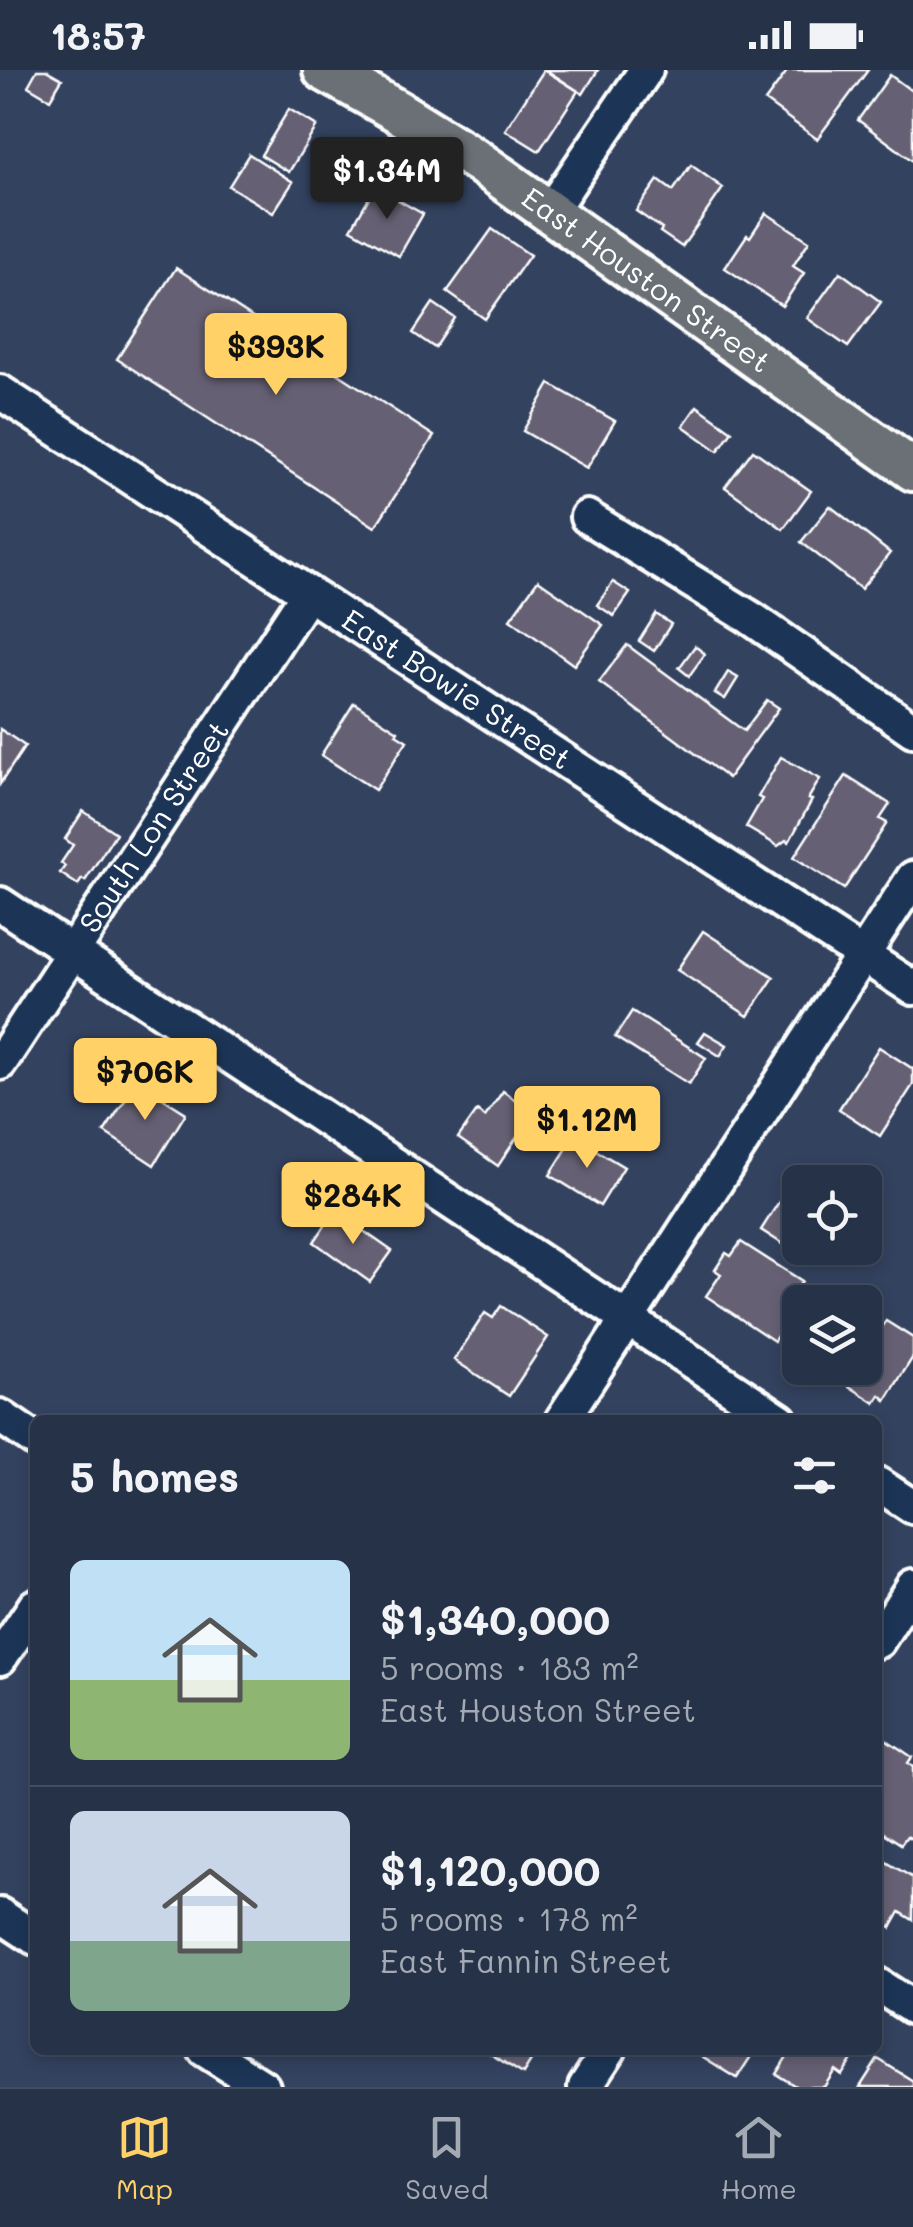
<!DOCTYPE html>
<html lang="en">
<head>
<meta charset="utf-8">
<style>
	body { margin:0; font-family:Mali,sans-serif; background:#2e3a4e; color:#f1f3f6; height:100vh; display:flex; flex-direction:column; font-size:38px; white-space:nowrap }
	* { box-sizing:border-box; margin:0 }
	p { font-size:32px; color:#a4aab4 }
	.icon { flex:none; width:55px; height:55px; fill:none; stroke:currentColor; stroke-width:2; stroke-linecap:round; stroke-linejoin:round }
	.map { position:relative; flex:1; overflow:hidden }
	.drawer { position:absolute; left:30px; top:1345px; width:852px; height:640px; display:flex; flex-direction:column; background:#263247; border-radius:15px; box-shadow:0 5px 15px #0003,0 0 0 2px #424d60 }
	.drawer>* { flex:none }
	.tools { position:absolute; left:782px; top:1095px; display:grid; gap:20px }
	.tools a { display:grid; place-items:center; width:100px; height:100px; border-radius:15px; background:#263247; box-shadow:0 5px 15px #0003,0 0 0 2px #424d60; font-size:50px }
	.price { position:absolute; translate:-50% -85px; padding:0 22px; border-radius:10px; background:#ffd166; color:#111; font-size:32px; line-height:65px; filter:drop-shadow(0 2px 5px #0008) }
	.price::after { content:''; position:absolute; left:50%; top:60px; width:30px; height:22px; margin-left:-15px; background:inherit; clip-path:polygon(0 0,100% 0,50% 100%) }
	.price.active { background:#222; color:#fff }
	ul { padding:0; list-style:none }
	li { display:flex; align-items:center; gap:30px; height:250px; padding:0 40px }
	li+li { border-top:2px solid #424d60 }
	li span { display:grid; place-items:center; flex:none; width:280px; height:200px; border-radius:15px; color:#555 }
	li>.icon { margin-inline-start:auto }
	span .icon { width:120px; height:120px; fill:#fffc; stroke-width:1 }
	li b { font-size:42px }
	h2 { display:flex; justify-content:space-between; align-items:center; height:120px; padding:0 40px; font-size:42px }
	.status { display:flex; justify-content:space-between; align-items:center; height:70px; padding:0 50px; background:#263247; direction:ltr }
	.status svg { height:28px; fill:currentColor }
	.tab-bar { display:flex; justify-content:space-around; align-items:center; height:140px; border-top:2px solid #424d60; background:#263247; font-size:28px; color:#a4aab4 }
	.tab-bar a { display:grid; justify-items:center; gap:5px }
	.tab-bar .active { color:#ffd166 }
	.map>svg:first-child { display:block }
	.building { fill:#656073; stroke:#fff; stroke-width:2.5 }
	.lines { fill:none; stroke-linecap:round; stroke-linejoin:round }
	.minor-casing { stroke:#fff; stroke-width:40 }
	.major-casing { stroke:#fff; stroke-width:48 }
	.minor { stroke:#1d3557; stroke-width:32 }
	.major { stroke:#6a7074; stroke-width:40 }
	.labels { text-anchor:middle; stroke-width:8; stroke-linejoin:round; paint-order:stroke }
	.street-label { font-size:30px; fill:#fff; stroke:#1d3557 }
</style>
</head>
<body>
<div class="status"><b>18:57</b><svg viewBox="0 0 49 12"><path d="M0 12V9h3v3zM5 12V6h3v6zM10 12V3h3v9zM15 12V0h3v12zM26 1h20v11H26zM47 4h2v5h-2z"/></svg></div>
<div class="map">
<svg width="913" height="2017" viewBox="0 0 913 2017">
	<rect width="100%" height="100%" fill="#33425f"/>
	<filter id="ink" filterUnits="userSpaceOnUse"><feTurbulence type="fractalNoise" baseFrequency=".01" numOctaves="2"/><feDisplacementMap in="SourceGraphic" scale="20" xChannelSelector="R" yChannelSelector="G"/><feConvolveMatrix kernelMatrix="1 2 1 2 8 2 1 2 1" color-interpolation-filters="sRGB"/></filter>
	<g filter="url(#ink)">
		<g class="building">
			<polygon points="37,0 46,0 62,9 50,29 28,16"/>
			<polygon points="544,0 578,21 539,81 505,60"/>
			<polygon points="546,0 598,0 583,24"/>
			<polygon points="788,0 868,0 817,69 765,31"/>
			<polygon points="890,5 913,22 913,91 858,50"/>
			<polygon points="289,39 317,56 289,102 261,85"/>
			<polygon points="249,84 293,112 273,143 229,116"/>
			<polygon points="691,95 723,118 682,177 660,162 662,159 636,141 658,110 673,121"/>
			<polygon points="375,117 423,144 399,186 351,159"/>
			<polygon points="766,143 809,171 793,196 804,203 782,236 725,198 747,165 750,167"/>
			<polygon points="492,159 530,185 485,249 447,222"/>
			<polygon points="176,198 434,366 375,457 117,289"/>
			<polygon points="840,202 881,232 848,277 807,248"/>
			<polygon points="433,233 455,248 435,278 413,263"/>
			<polygon points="550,314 615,351 587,398 523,361"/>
			<polygon points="697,336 732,361 718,381 683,356"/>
			<polygon points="753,380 811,421 783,459 725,417"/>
			<polygon points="830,436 890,483 861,519 801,472"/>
			<polygon points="538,510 603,555 574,595 510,549"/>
			<polygon points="613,512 630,523 614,546 597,535"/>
			<polygon points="656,544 671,554 654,581 639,571"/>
			<polygon points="627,575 744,661 767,630 779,638 728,708 599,612"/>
			<polygon points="695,576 705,584 689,606 679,598"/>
			<polygon points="728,602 738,608 725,629 715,623"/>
			<polygon points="354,633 398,661 396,664 407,671 375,720 321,685"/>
			<polygon points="0,659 25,676 0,714"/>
			<polygon points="781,687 820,709 808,729 812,730 789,772 786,770 778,776 746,757 762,729 758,727"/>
			<polygon points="846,706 890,734 880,749 887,753 844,819 794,787"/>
			<polygon points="83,741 116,763 85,811 82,809 78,815 60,803 65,796 61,793 73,775 65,769"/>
			<polygon points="703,861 774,907 748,946 677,900"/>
			<polygon points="632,941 706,988 689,1014 615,967"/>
			<polygon points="705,962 727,975 720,986 698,972"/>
			<polygon points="879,977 913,999 913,1015 880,1066 839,1039"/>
			<polygon points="137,1012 186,1043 154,1095 104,1062"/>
			<polygon points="503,1021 533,1043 498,1096 458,1068 477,1041 485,1047"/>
			<polygon points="574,1067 624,1097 600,1136 550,1105"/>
			<polygon points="792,1111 800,1115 800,1160 789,1178 761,1160"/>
			<polygon points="335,1141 392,1181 370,1212 314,1172"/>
			<polygon points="741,1172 802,1211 792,1227 799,1232 774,1271 706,1226 721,1204 715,1200 726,1183 731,1186"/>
			<polygon points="810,1217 833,1232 800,1232 800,1245 794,1241"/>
			<polygon points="501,1236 548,1267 509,1326 454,1290 485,1243 493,1248"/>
			<polygon points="886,1251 913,1268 913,1287 886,1330 880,1325 875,1333 838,1309 843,1302 836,1298 865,1298 865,1275 869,1278"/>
			<polygon points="878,1664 912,1687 908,1693 913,1697 913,1770 907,1766 901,1774 878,1759"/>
			<polygon points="883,1790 913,1808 913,1850 900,1842 891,1858 878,1850 878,1794 880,1795"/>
			<polygon points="484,1980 538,1980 523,2004"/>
			<polygon points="692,1980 755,1980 737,2008"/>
			<polygon points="791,1980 858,1980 842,2005 835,2000 824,2017 797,2017 776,2004"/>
			<polygon points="878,1989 913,2011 913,2017 860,2017"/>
		</g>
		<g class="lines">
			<defs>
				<g id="minor">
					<polyline points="550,141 646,0"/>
					<path id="s1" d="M0,322l913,596"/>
					<polyline points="587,447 751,548 913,660"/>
					<polyline points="0,834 780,1350"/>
					<path id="s2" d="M0,993l308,-470"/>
					<polyline points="0,1346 35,1370"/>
					<polyline points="562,1350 913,808"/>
					<polyline points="878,1414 913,1437"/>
					<polyline points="878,1571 913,1516"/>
					<polyline points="0,1588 35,1536"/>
					<polyline points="0,1845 35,1868"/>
					<polyline points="878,1915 913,1938"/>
					<polyline points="205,1980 263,2017"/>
					<polyline points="585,2017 609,1980"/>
				</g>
				<g id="major">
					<path id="s3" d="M324,0l73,41 82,51 434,308"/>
				</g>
			</defs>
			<use href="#minor" class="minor-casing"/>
			<use href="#major" class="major-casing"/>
			<use href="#minor" class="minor"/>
			<use href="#major" class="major"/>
		</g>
	</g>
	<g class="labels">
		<g class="street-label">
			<text dy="10" stroke="none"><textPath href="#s3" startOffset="385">East Houston Street</textPath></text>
			<text dy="10" stroke="none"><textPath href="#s1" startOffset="545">East Bowie Street</textPath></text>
			<text dy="10" stroke="none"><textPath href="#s2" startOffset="282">South Lon Street</textPath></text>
		</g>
	</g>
</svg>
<div class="tools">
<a><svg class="icon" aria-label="locate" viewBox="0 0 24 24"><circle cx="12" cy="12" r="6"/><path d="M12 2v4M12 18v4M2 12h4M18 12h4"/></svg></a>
<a><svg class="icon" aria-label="layers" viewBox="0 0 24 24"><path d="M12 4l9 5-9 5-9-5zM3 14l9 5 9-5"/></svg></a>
</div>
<b class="price active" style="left:387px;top:152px">$1.34M</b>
<b class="price" style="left:276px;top:328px">$393K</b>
<b class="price" style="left:145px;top:1053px">$706K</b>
<b class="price" style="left:587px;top:1101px">$1.12M</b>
<b class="price" style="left:353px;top:1177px">$284K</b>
<section class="drawer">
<h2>5 homes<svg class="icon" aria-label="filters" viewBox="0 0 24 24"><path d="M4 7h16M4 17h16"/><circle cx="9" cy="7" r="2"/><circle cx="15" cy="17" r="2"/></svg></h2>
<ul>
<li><span style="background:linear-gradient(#bfe0f5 60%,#8fb573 0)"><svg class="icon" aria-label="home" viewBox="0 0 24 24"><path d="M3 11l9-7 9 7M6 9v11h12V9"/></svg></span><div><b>$1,340,000</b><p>5 rooms · 183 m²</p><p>East Houston Street</p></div></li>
<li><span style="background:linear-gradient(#c9d6e8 65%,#7fa58c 0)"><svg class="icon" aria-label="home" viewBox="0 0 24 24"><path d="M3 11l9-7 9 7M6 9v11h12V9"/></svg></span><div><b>$1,120,000</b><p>5 rooms · 178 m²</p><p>East Fannin Street</p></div></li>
</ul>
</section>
</div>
<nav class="tab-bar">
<a class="active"><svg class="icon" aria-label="map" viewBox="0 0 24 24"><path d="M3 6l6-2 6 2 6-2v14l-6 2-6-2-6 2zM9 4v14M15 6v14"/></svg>Map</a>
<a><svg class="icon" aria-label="saved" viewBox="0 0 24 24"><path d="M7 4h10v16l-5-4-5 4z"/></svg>Saved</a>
<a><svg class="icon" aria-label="home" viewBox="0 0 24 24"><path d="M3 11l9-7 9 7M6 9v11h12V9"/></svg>Home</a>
</nav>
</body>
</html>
